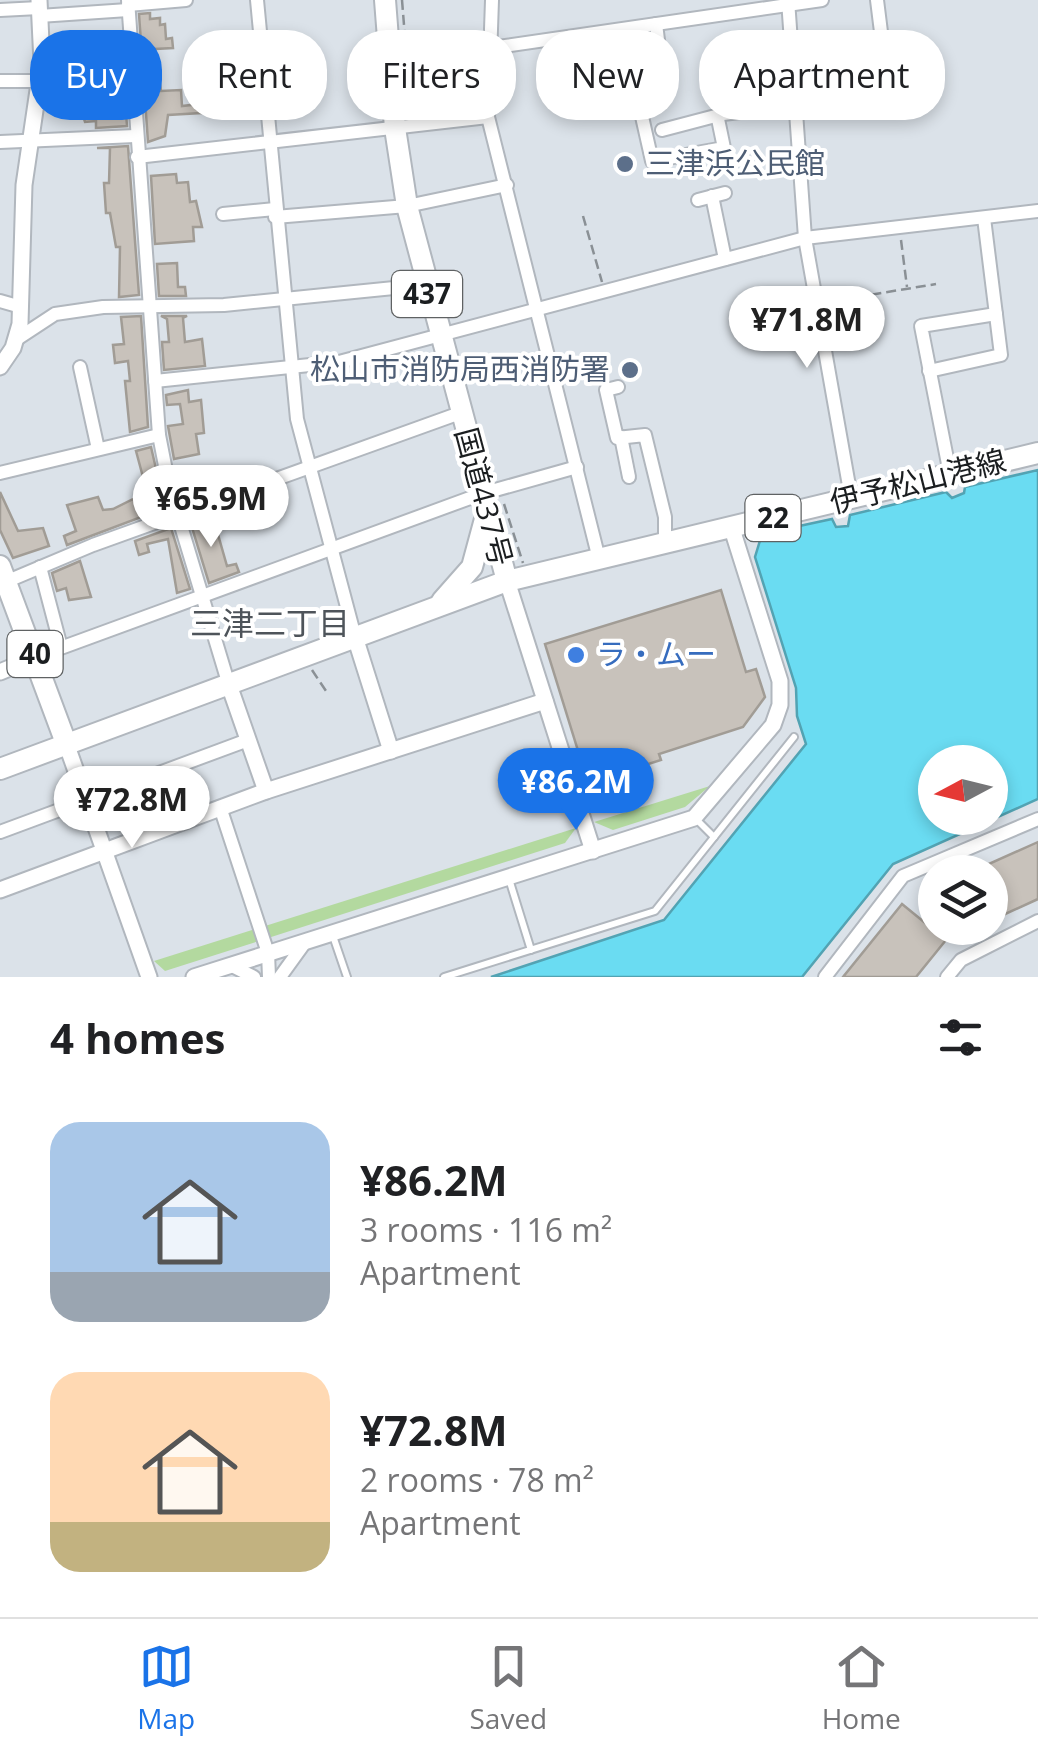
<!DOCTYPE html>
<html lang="en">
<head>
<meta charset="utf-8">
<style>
	body { margin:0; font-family:"Open Sans","Noto Sans JP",sans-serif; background:#f2f2f2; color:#202124; height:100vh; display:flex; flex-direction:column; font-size:38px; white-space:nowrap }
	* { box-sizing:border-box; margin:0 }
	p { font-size:32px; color:#757577 }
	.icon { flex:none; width:55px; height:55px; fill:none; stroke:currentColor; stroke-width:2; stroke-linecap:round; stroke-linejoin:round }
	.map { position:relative; height:977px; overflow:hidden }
	.sheet { display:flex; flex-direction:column; background:#fff; flex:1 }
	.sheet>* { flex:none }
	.banner { position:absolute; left:30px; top:30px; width:980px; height:90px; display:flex; gap:20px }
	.needle { width:65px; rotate:263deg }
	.buttons { position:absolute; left:918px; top:745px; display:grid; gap:20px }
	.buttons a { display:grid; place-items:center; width:90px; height:90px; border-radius:50%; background:#fff; box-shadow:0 5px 15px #0003; font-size:50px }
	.price { position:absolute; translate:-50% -85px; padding:0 22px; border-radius:35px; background:#fff; color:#222; font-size:32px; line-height:65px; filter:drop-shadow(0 2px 5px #0008) }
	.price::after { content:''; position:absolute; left:50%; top:60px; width:30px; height:22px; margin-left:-15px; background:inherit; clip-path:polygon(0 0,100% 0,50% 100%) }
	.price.active { background:#1a73e8; color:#fff }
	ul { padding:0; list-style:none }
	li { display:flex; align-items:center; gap:30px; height:250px; padding:0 50px }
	li span { display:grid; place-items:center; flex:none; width:280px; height:200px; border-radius:30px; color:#555 }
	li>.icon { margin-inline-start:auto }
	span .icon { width:120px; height:120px; fill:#fffc; stroke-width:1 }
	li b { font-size:42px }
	h2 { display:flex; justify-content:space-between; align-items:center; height:120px; padding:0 50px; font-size:42px }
	.tag { padding:0 35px; border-radius:40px; background:#fff; box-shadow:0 5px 15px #0003; font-size:35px; line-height:90px }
	.tag.active { background:#1a73e8; color:#fff }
	.dock { display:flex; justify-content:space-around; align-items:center; height:140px; border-top:2px solid #e0e0e0; background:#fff; font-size:28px; color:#757577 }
	.dock a { display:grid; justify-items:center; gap:5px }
	.dock .active { color:#1a73e8 }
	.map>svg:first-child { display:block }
	.green { fill:#b3d99f }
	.water { fill:#6adcf2; stroke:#52a3b3; stroke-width:2.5; fill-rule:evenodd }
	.building { fill:#c8c2bb; stroke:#a19c95; stroke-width:2.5 }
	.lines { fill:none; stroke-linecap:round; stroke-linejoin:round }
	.service-casing { stroke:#b1b7be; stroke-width:10 }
	.minor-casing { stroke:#b1b7be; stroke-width:16 }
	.tertiary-casing { stroke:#b1b7be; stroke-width:19 }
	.primary-casing { stroke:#b1b7be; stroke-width:24 }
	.trunk-casing { stroke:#b1b7be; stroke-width:24 }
	.path { stroke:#8a9095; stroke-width:2.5; stroke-dasharray:10 5; stroke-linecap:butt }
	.service { stroke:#fff; stroke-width:6 }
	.minor { stroke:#fff; stroke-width:12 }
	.tertiary { stroke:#fff; stroke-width:15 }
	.primary { stroke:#fff; stroke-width:20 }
	.trunk { stroke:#fff; stroke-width:20 }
	.service-dot { fill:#5c6f8a; stroke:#fff; stroke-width:4 }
	.shop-dot { fill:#3f7fe0; stroke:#fff; stroke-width:4 }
	.labels { text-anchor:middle; stroke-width:8; stroke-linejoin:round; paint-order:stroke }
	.shield { fill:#fff; stroke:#5f6263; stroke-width:2.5 }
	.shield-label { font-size:28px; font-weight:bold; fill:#1b1e20 }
	.service-label { font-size:30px; fill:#4e5e75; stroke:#fff; text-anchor:start }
	.street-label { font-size:30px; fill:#1b1e20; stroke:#fff }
	.shop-label { font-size:30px; fill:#366cbe; stroke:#fff; text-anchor:start }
	.neighbourhood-label { font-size:32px; fill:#4e545a; stroke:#fff }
</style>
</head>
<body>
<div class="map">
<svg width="1038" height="977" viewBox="0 0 1038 977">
	<rect width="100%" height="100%" fill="#dbe2e9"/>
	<g class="green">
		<polygon points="710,786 685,807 613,830 594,822"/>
		<polygon points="576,828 565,843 165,971 154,961"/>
	</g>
	<path class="water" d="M1038,470v329l-145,65 -91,113h-311l173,-57 142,-176 -9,-28 -1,-28 -41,-131 7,-23 70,-15 4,8 12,-1 2,-11 96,-23 6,6 12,-5 1,-6zM935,762h55v56h-55z"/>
	<g class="building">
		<polygon points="150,13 150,19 160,18 160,25 165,24 166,39 172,38 173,48 155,49 161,91 181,90 182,106 200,104 201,113 168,115 165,136 148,142 139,14"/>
		<polygon points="121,48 120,71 101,72 98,50"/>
		<polygon points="96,93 97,102 125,100 127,126 96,128 96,121 85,122 78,101"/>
		<polygon points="128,146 139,295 119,297 120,247 116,247 110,213 106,213 104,183 109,183 110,148 97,148"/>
		<polygon points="176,174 177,183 188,182 190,202 196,201 202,227 193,227 194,241 155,244 151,176"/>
		<polygon points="177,263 178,287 185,287 186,296 159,296 157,264"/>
		<polygon points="141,316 148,427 130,432 125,381 130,381 128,361 115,363 113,345 124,344 121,317"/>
		<polygon points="161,316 187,316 183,318 185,342 202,339 205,366 164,370 162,342 169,342 167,319"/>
		<polygon points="188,390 189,402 201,400 204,433 196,434 199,454 174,459 168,426 183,424 180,404 167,405 166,395"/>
		<polygon points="151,447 165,508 67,545 64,536 76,531 67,505 98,497 103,510 113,509 147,492 136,451"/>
		<polygon points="195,471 207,491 184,502 178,477"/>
		<polygon points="0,492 18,531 43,528 49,546 13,558 0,530"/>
		<polygon points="201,517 213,517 227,566 236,564 239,572 209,583 190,521"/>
		<polygon points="171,528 190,589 177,593 168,539 147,544 149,552 139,555 135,541"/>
		<polygon points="80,561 91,597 69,600 66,588 57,591 52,573"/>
		<polygon points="721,590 746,672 756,669 765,697 743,727 659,754 661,760 588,783 545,644"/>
		<polygon points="1038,842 1038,899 990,921 990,872 971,872"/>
		<polygon points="902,904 946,940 916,977 843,977"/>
	</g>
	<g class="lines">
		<defs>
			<g id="service">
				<polyline points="695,818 714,837"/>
				<polyline points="509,879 531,950"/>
				<polyline points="333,936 347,977"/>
				<polyline points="444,977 655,911 794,737"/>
			</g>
			<g id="minor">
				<polyline points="128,0 159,435 169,486 228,682"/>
				<polyline points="257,0 297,419 355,637"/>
				<polyline points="492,0 488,117 599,559"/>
				<polyline points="788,0 805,238 851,497"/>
				<polyline points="877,0 881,32"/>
				<polyline points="128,5 186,0"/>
				<polyline points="0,10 39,8"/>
				<polyline points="39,16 128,10"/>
				<polyline points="656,24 662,72 636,90 652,161 724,148 718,119"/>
				<polyline points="491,48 822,0"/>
				<polyline points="0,81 40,81"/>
				<polyline points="662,130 723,114 793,106"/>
				<polyline points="0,142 135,136"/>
				<polyline points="137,157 488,117"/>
				<polyline points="712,196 725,259"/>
				<polyline points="698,200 725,193"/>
				<polyline points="223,214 275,209"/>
				<polyline points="275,217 407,206 507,185"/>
				<polyline points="0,301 21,307"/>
				<polyline points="17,339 55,314 103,307 224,305 424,285"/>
				<polyline points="80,367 98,449"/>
				<polyline points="929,371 1001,355 984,218"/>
				<polyline points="155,381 339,362 805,238 1038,211"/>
				<polyline points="618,387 606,390 617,438 645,435 665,517 665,545"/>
				<polyline points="621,437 629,477"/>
				<polyline points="0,473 159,435"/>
				<polyline points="950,474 921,326 996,314"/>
				<polyline points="40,567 61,647"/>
				<polyline points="3,583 93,545 460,413"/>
				<polyline points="36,657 481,494 577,467"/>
				<polyline points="220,807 268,953 269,977"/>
				<polyline points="0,832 248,740"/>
				<polyline points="230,965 254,977"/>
				<polyline points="280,977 306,941"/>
				<polyline points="825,977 903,876 1038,819"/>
				<polyline points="947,977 961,960 1038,921"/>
			</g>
			<g id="tertiary">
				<polyline points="0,367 13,348 20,324 24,185 42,63 39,0"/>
				<polyline points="507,581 593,851"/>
				<polyline points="355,637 391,751"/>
				<polyline points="0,672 36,657"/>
				<polyline points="228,682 266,791"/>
				<polyline points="66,743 149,977"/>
				<polyline points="0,890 266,791 545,701"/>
				<polyline points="194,977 694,818 773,725 780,705 780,681 732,529"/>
			</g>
			<g id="primary">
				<polyline points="0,566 66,743"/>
				<polyline points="507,581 1038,453"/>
			</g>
			<g id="trunk">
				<polyline points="442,601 472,567 485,519"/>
				<polyline points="0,769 507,581 407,206 395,128 385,0"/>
			</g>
		</defs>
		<use href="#service" class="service-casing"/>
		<use href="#minor" class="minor-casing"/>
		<use href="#tertiary" class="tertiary-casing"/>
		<use href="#primary" class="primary-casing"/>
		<use href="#trunk" class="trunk-casing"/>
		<g class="path">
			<polyline points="402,0 411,113"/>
			<polyline points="583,216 602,282"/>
			<polyline points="901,240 907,287"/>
			<polyline points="827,302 936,284"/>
			<polyline points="504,504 523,563"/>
			<polyline points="312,670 328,694"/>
		</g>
		<use href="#service" class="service"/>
		<use href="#minor" class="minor"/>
		<use href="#tertiary" class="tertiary"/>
		<use href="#primary" class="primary"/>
		<use href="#trunk" class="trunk"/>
	</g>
	<g class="service-dot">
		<circle cx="625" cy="164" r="10"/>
		<circle cx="630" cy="370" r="10"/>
	</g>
	<circle class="shop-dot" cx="576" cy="655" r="10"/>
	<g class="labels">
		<g class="shield">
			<rect x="392" y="271" width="70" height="46" rx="8"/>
			<rect x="745.5" y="495" width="55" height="46" rx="8"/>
			<rect x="7.5" y="631" width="55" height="46" rx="8"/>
		</g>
		<g class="shield-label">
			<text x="427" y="304">437</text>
			<text x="773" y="528">22</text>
			<text x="35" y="664">40</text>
		</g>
		<g class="service-label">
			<text x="645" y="174">三津浜公民館</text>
			<text x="610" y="380" text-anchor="end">松山市消防局西消防署</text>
		</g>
		<g class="street-label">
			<text transform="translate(918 482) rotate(-14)" y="10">伊予松山港線</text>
			<text transform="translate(483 497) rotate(75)" y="10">国道437号</text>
		</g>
		<g class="shop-label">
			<text x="596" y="665">ラ・ムー</text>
		</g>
		<g class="neighbourhood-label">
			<text x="270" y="635">三津二丁目</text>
		</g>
	</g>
</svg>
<div class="buttons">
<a><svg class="needle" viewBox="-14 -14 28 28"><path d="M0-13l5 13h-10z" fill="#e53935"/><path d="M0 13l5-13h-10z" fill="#757577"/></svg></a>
<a><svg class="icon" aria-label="layers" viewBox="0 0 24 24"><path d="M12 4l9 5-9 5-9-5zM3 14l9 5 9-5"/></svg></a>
</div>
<b class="price" style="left:807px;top:371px">¥71.8M</b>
<b class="price" style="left:211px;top:550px">¥65.9M</b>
<b class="price active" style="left:576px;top:833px">¥86.2M</b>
<b class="price" style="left:132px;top:851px">¥72.8M</b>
<div class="banner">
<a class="tag active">Buy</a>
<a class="tag">Rent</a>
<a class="tag">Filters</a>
<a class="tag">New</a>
<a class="tag">Apartment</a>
</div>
</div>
<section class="sheet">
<h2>4 homes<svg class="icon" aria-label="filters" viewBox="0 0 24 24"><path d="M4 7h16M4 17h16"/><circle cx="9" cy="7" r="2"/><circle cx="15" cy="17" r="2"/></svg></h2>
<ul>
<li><span style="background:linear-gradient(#a9c7e8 75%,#9aa5b1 0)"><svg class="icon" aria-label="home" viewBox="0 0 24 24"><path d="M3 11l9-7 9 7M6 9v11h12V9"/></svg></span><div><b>¥86.2M</b><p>3 rooms · 116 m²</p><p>Apartment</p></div></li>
<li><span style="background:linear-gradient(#ffd9b3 75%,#c2b280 0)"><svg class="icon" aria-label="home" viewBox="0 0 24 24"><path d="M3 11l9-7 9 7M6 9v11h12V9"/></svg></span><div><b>¥72.8M</b><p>2 rooms · 78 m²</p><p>Apartment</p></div></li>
</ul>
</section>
<nav class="dock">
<a class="active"><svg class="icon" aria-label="map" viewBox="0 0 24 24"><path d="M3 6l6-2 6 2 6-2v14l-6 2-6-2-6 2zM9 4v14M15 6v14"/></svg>Map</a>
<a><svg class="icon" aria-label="saved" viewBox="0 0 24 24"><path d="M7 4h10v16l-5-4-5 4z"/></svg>Saved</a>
<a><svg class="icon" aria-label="home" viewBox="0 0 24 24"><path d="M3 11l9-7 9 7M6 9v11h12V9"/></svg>Home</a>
</nav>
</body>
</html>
